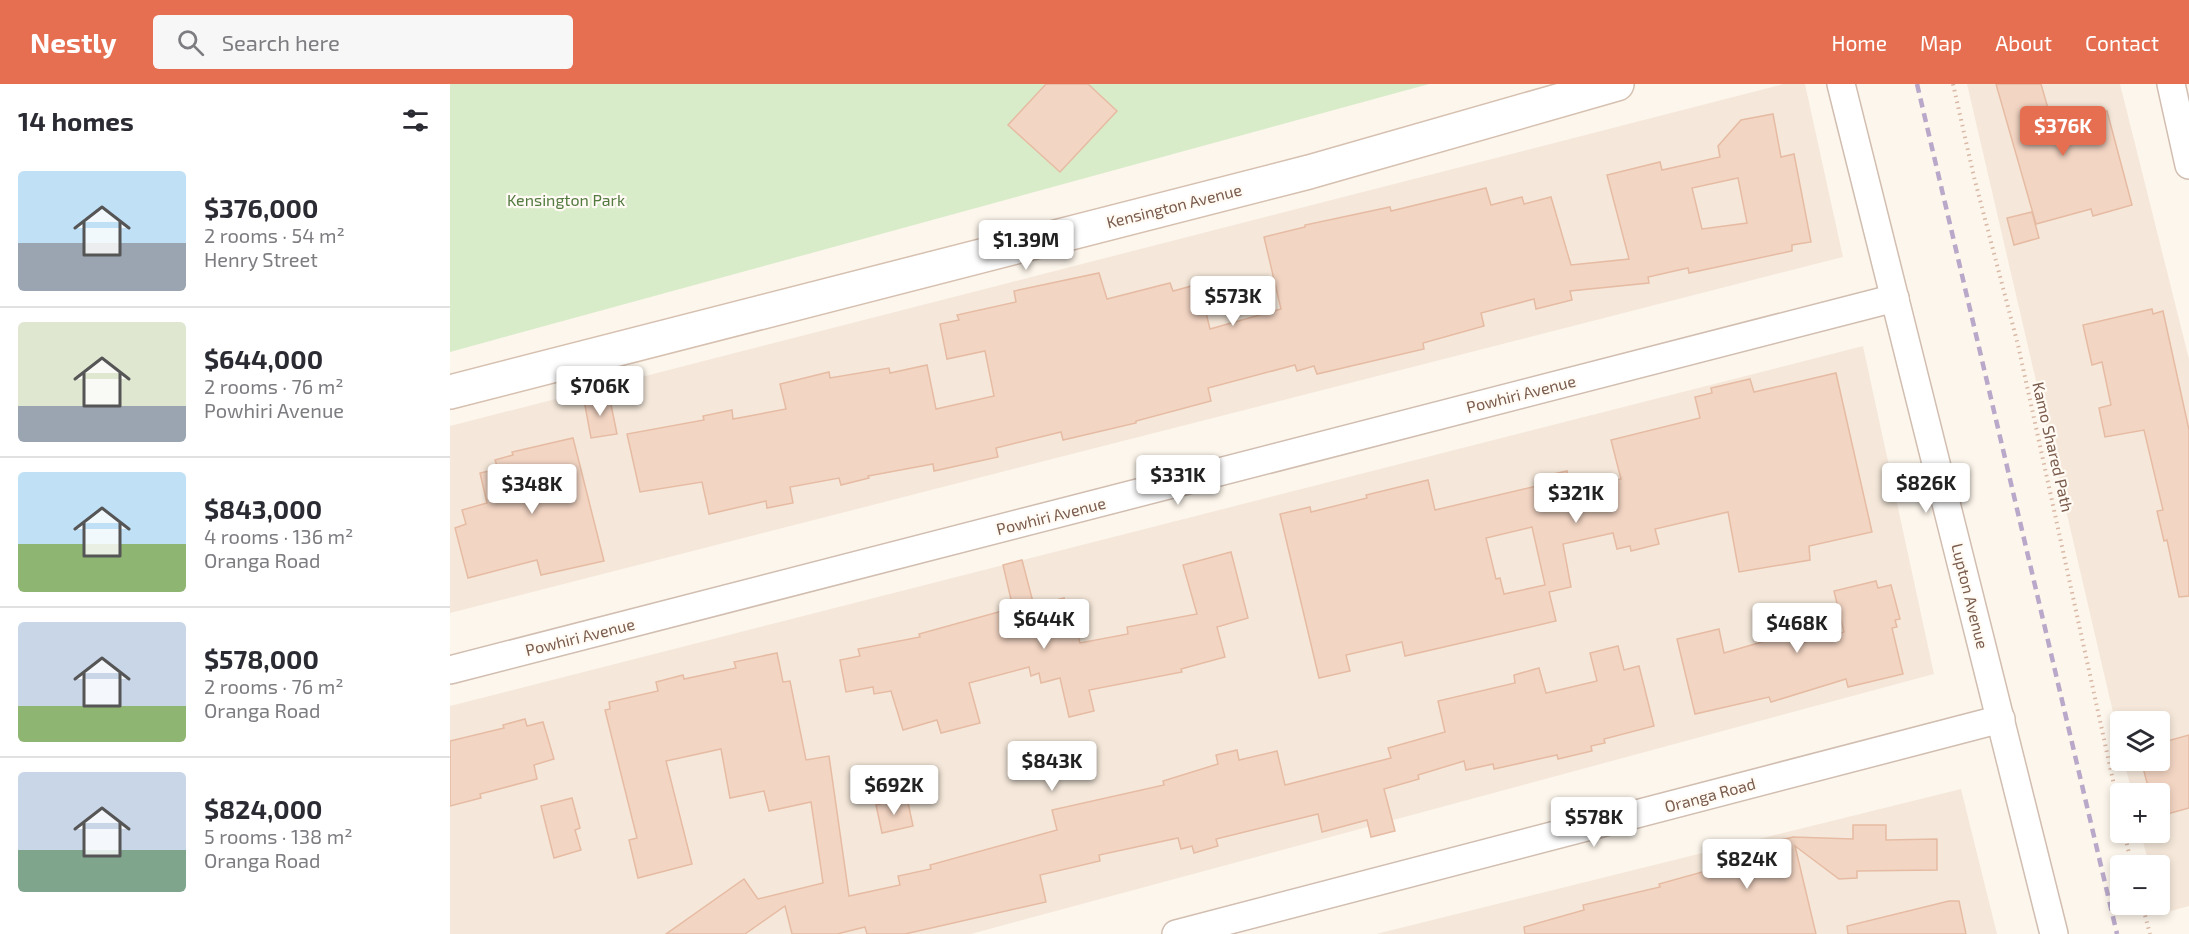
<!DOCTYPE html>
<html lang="en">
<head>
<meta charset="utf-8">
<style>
	body { margin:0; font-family:"Exo 2",sans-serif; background:#f7f7f7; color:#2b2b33; height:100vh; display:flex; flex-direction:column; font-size:22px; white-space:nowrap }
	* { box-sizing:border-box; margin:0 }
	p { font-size:20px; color:#7c7c81 }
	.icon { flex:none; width:33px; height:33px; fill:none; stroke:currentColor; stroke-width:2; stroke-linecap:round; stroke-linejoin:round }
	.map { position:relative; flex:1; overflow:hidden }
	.panel { display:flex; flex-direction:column; background:#fff; width:450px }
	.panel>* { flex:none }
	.tools { position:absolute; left:1660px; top:627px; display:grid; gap:12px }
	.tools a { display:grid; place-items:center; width:60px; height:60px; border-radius:6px; background:#fff; box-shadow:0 3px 9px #0003; font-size:30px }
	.price { position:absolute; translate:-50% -51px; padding:0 14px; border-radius:6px; background:#fff; color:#222; font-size:20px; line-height:39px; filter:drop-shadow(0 2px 3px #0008) }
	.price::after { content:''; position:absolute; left:50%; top:36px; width:18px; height:14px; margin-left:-9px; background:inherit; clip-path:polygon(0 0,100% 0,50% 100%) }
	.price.selected { background:#e76f51; color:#fff }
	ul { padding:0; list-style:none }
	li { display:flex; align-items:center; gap:18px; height:150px; padding:0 18px }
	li+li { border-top:2px solid #e1e1e2 }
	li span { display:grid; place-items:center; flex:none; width:168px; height:120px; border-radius:6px; color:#555 }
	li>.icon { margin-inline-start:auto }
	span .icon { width:72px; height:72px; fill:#fffc; stroke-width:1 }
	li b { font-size:26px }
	h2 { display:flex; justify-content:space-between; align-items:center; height:72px; padding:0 18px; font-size:26px }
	header { display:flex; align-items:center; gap:36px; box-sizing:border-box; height:84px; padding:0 30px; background:#e76f51; color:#fff }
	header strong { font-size:28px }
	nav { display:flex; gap:33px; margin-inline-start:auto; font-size:21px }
	.search { width:420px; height:54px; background:#f7f7f7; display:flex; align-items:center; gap:15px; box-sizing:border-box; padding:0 21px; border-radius:6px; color:#7c7c81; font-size:22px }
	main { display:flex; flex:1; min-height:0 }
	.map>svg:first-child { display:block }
	.residential { fill:#f5e8da }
	.green { fill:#d8ecc9 }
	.building { fill:#f3d5c3; stroke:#e6bba3; stroke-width:1.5; fill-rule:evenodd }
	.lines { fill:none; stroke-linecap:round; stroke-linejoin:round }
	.street-casing { stroke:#d1beb0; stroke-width:30 }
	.secondary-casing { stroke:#d6c0b0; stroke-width:36 }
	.path { stroke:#d9b8a5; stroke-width:4; stroke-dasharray:1.5 4.5; stroke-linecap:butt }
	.street { stroke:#fff; stroke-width:27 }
	.secondary { stroke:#fff; stroke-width:33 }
	.rail { stroke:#b9a8c9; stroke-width:4.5; stroke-dasharray:9 6; stroke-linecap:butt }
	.labels { text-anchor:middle; stroke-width:4.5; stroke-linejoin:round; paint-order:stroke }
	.park-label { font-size:16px; fill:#537a41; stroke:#fffaf3 }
	.street-label { font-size:16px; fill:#7a5c4d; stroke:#fffaf3 }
</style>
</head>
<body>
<header>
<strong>Nestly</strong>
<div class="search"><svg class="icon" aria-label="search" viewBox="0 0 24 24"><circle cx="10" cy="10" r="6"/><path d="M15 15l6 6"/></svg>Search here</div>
<nav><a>Home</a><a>Map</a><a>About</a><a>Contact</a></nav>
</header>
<main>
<section class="panel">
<h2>14 homes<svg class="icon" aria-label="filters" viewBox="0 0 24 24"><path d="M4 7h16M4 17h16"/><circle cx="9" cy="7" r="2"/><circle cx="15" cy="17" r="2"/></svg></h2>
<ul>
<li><span style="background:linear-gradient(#bfe0f5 60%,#9aa5b1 0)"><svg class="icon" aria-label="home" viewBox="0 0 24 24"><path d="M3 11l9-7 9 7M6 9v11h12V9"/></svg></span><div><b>$376,000</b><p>2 rooms · 54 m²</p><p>Henry Street</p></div></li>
<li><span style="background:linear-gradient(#dfe7d0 70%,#9aa5b1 0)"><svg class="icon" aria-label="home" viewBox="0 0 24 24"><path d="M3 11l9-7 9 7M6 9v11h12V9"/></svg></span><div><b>$644,000</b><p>2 rooms · 76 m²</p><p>Powhiri Avenue</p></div></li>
<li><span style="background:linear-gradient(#bfe0f5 60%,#8fb573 0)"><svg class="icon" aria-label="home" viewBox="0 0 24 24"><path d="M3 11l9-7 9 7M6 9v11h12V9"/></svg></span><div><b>$843,000</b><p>4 rooms · 136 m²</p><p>Oranga Road</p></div></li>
<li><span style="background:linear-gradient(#c9d6e8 70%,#8fb573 0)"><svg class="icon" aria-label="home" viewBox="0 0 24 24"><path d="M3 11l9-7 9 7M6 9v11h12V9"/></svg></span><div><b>$578,000</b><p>2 rooms · 76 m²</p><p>Oranga Road</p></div></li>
<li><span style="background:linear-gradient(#c9d6e8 65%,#7fa58c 0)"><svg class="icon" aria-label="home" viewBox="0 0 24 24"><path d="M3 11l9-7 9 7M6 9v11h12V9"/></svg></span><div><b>$824,000</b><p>5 rooms · 138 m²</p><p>Oranga Road</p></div></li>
</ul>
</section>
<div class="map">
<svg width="1739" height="850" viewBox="0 0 1739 850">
	<rect width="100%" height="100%" fill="#fdf6ec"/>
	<g class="residential">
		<polygon points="1334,0 1355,0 1393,173 0,529 0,342"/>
		<polygon points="1517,0 1670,0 1739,275 1739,822 1710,830 1708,821 1710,820 1710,782 1699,781 1691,749 1710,748 1710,710 1682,709 1674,677 1710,676 1710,638 1671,638 1671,663"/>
		<polygon points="1413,262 1484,590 521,850 0,850 0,622"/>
		<polygon points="1511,705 1547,850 926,850"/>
	</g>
	<polygon class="green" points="0,0 979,0 0,268"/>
	<g class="building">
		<polygon points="596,0 638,0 667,27 610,88 558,41"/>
		<polygon points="1546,0 1591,0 1603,42 1657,27 1682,121 1643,132 1641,125 1586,140"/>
		<path d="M1323,30l8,43 13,-3 17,88 -19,3v6l-103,22 -1,-5 -40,9 1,6 -79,8 2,9 -36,9 -2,-10 -53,14 3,13 -61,17 1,6 -107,25 -3,-8 -17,5 -2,-6 -87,23 3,13 -75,20v2l-73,17 -2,-8 -65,16 2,9 -64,14 -1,-7 -65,12 1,2 -28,7 -2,-7 -49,9 3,16 -26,5 -1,-7 -57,13 -7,-32 -62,10 -13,-58 77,-14 -1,-4 29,-6 1,9 53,-10 -6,-25 49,-12 1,6 59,-10 1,5 37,-8 9,44 58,-13 -9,-45 -38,8 -7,-35 19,-4 -2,-5 59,-13 -2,-11 85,-18 8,26 63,-16 3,8 26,-7 11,45 71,-20 -17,-72 41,-10v-2l85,-18 1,4 95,-23 5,17 31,-8 2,7 27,-7 20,68 58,-6 -22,-84 53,-13 2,8 58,-13 -2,-11 23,-26zM1288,94l9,45 -45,6 -10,-41z"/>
		<polygon points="1582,128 1589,154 1564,161 1557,134"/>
		<polygon points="1702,225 1703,230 1713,227 1739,346 1739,512 1729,513 1717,456 1714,457 1707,427 1713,426 1694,346 1655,353 1649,324 1661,321 1652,278 1642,281 1633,241"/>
		<path d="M1386,289l36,159 -63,14 1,14 -71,12 -11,-60 -73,17 4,15 -28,7 -1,-5 -13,3 -4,-16 -50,11 8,43 -22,5 7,29 -151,35 -3,-14 -56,13 4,16 -31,7 -39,-164 30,-7 1,5 56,-14 -1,-3 62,-15 7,30 102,-24 -2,-8 32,-7 4,20 50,-12 -10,-39 89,-22 -5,-21 17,-4 -1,-5 39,-9 4,13zM1082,443l13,58 -41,9 -4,-16 -4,1 -10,-41z"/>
		<polygon points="159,311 167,350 141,354 134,316"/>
		<polygon points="123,354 154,477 91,491 87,476 18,494 5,444 16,440 12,426 37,419 30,389 48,385 45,376 63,371 62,368"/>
		<polygon points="781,468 798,534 767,543 775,573 731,585 732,588 639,606 644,627 619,633 610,594 591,599 589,589 581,592 579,583 519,599 530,639 491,649 487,636 453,646 441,607 424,610 423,603 396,608 390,576 410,572 408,565 470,553 469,550 563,524 553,481 572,476 584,522 614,514 620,535 624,534 630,559 678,550 677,543 747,530 733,481"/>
		<polygon points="1426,497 1428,504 1441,501 1450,535 1445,536 1447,543 1442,544 1453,590 1398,603 1396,595 1321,618 1319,613 1245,630 1227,555 1269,545 1274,569 1322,555 1312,529 1336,520 1351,559 1394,548 1384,507"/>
		<polygon points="1168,562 1174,586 1189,582 1204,642 1154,655 1155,659 1141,662 1142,667 1108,675 1107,671 1044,685 1043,680 1016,686 1014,677 968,691 969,695 934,705 945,747 921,753 917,736 872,748 868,730 766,755 768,762 744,769 742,762 731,765 728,754 649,771 650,777 590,791 596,818 455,850 417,850 415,843 387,850 342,850 335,822 295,850 216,850 294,795 308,815 373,799 361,718 319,727 314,707 280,714 271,665 216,677 242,780 188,794 179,756 187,754 155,626 160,625 159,618 208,607 206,598 233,591 234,595 286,584 284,578 327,569 333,598 340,597 356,676 379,672 399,812 450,801 448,792 481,785 480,781 607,746 602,726 714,701 713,697 768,680 766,671 787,666 789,676 827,667 835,701 941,674 938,664 995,648 988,617 1065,599 1064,591 1089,584 1096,609 1147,597 1140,569"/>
		<polygon points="75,635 77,642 93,638 104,675 84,681 87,695 30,710 31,714 0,722 0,657 54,644 53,641"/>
		<polygon points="1739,651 1739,724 1710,732 1710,710 1700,710 1691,676 1710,676 1710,659"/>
		<polygon points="122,714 130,744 125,746 131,766 104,774 91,722"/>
		<polygon points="457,714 463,742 432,749 426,721"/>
		<polygon points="1403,741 1436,741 1436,756 1487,755 1487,786 1407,787 1407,794 1389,795 1345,762 1366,850 1075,850 1074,843 1134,826 1133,821 1210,803 1209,800 1292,777 1289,766 1343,753 1403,755"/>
		<polygon points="1499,817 1509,817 1516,850 1398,850 1397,842"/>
	</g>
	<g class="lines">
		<defs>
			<g id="street">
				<polyline points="1391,0 1604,850"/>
				<polyline points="1721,0 1739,81"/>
				<polyline points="0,586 1445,214"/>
				<polyline points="726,850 1551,635"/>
			</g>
			<polyline id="secondary" points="0,308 859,88 1167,0"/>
		</defs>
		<use href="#street" class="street-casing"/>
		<use href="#secondary" class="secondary-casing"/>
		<g class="path">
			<polyline points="1503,0 1524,93 1568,261 1671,733"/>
			<polyline points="1674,748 1682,782"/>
			<polyline points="1692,820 1700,850"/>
		</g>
		<use href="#street" class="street"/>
		<use href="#secondary" class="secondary"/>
		<polyline class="rail" points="1467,0 1667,850"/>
	</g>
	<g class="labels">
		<g class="park-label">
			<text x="116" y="122">Kensington Park</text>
		</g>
		<g class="street-label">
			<text transform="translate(724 122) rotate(-14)" y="6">Kensington Avenue</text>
			<text transform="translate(1071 310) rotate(-14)" y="6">Powhiri Avenue</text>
			<text transform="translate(1603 363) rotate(77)" y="6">Kamo Shared Path</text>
			<text transform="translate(601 432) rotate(-14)" y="6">Powhiri Avenue</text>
			<text transform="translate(1520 512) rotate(76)" y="6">Lupton Avenue</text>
			<text transform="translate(130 553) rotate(-14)" y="6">Powhiri Avenue</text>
			<text transform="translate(1260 711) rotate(-15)" y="6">Oranga Road</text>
		</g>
	</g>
</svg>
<div class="tools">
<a><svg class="icon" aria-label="layers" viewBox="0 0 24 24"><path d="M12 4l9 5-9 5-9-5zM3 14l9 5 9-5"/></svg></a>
<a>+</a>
<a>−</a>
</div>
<b class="price selected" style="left:1613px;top:73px">$376K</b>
<b class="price" style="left:576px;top:187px">$1.39M</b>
<b class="price" style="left:783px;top:243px">$573K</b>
<b class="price" style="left:150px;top:333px">$706K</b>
<b class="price" style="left:728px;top:422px">$331K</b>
<b class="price" style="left:1476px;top:430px">$826K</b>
<b class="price" style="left:82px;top:431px">$348K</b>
<b class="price" style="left:1126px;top:440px">$321K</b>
<b class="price" style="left:594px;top:566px">$644K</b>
<b class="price" style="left:1347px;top:570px">$468K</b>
<b class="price" style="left:602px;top:708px">$843K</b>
<b class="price" style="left:444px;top:732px">$692K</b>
<b class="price" style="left:1144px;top:764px">$578K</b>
<b class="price" style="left:1297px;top:806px">$824K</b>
</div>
</main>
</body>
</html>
